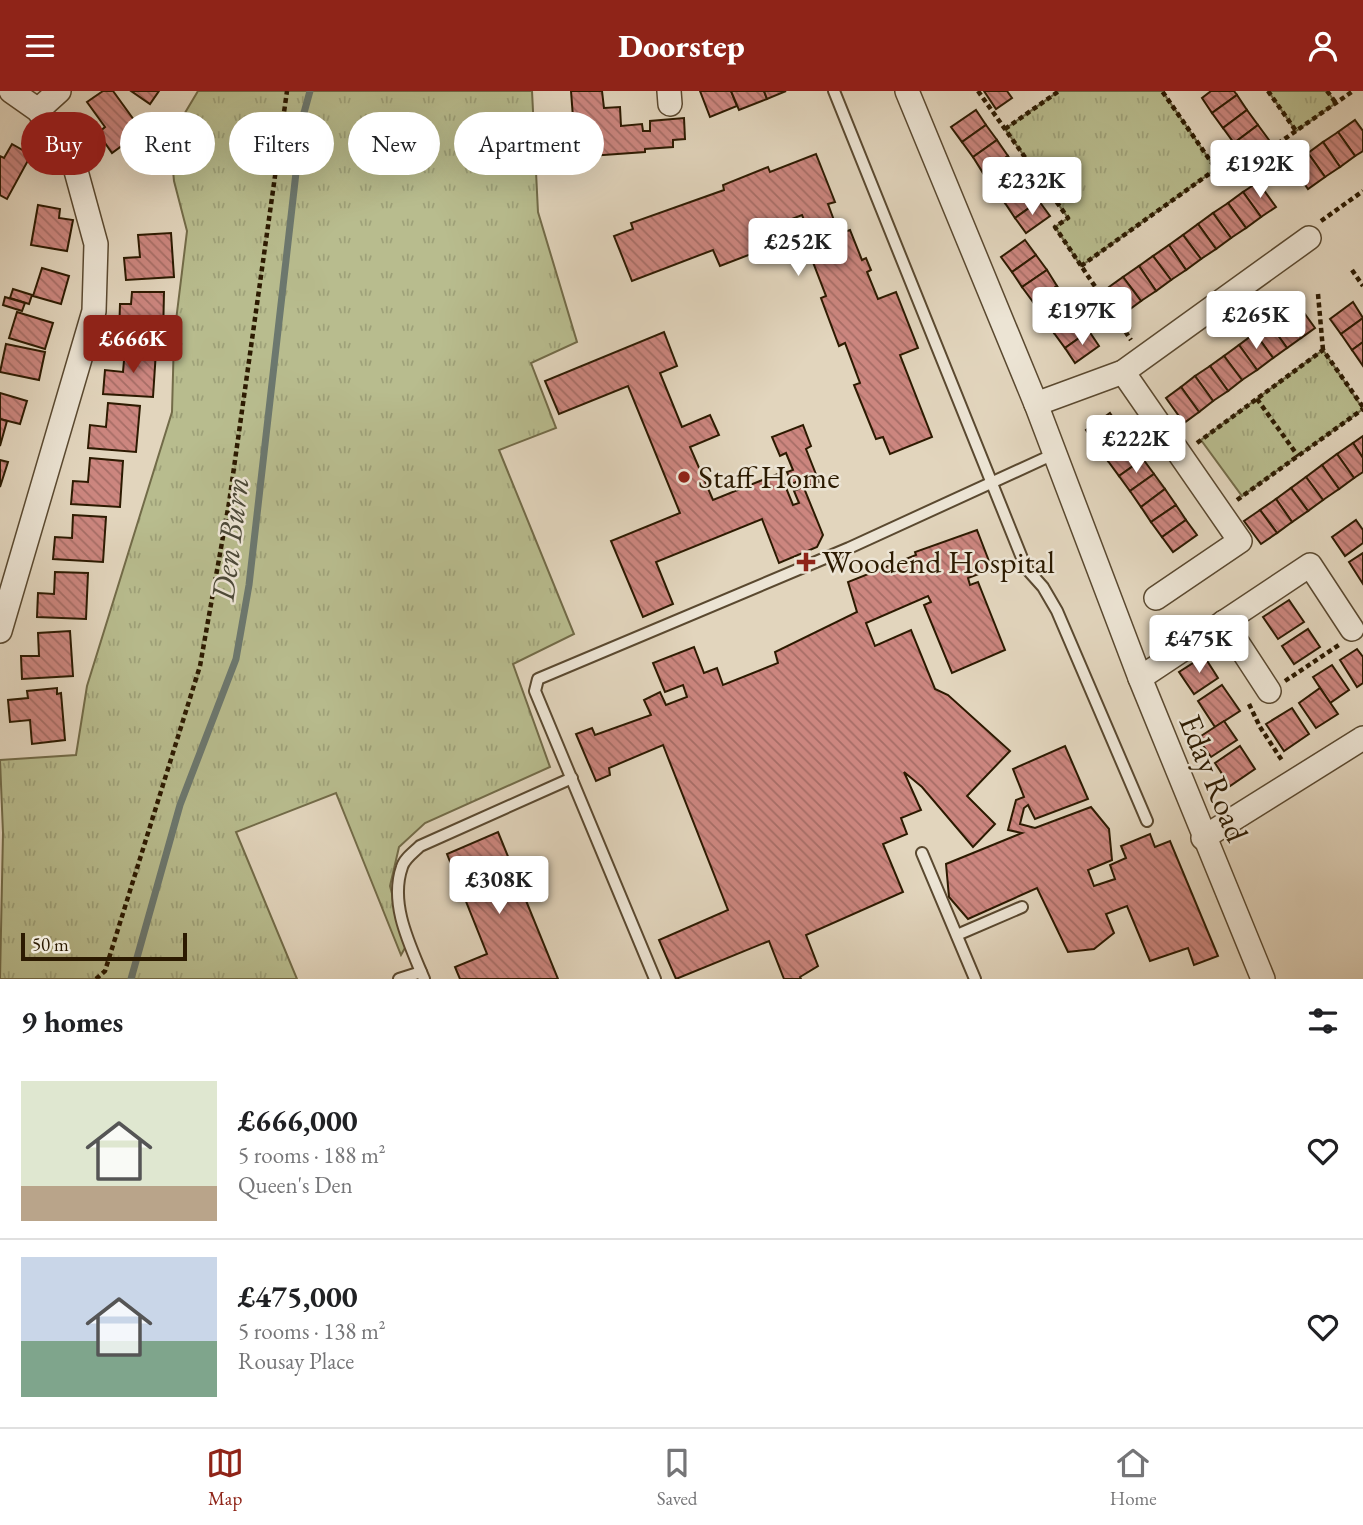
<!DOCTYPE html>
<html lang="en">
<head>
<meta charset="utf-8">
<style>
	body { margin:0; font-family:"EB Garamond",serif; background:#f2f2f2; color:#202124; height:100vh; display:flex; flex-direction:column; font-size:26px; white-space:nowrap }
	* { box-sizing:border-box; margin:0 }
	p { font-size:23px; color:#757577 }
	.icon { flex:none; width:38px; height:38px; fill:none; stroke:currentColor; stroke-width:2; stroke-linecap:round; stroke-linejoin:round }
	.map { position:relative; height:888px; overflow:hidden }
	.sheet { display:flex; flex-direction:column; background:#fff; flex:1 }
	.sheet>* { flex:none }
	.hud { position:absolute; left:21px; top:21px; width:700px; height:63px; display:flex; gap:14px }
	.scale { position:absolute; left:21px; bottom:18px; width:166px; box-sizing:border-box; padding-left:7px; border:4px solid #2c1a01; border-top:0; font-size:19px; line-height:24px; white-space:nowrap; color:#2c1a01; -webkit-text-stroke:5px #ece4d4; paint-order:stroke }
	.price { position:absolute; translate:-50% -60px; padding:0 16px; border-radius:7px; background:#fff; color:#222; font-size:23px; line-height:46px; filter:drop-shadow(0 2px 4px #0008) }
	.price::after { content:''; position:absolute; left:50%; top:42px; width:21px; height:16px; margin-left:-10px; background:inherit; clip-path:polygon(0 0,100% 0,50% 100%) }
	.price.active { background:#8f2418; color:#fff }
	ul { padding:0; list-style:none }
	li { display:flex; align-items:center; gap:21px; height:175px; padding:0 21px }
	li+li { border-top:2px solid #e0e0e0 }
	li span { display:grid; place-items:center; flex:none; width:196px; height:140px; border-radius:0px; color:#555 }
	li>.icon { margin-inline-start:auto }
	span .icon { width:84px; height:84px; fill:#fffc; stroke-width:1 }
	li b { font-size:30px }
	h2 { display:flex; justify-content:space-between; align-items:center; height:84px; padding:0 21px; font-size:30px }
	.tag { padding:0 24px; border-radius:32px; background:#fff; box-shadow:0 7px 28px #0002; font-size:24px; line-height:63px }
	.tag.active { background:#8f2418; color:#fff }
	header { display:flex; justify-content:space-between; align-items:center; height:91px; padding:0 21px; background:#8f2418; color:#fff; font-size:32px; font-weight:800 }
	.dock { display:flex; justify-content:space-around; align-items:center; height:98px; border-top:2px solid #e0e0e0; background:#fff; font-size:19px; color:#757577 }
	.dock a { display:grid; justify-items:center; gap:4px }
	.dock .active { color:#8f2418 }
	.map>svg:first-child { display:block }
	.grass { fill:url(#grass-tufts); stroke:#726b48; stroke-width:2 }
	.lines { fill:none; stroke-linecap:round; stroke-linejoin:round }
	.stream { stroke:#6c786f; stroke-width:7 }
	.building { fill:url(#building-back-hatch); stroke:#2c1a01; stroke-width:2 }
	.lane-casing { stroke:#5a4930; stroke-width:14 }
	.street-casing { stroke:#5a4930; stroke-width:26 }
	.path { stroke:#2c1a01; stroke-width:4.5; stroke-dasharray:5 3.5; stroke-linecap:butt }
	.lane { stroke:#ece4d4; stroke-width:10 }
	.street { stroke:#ece4d4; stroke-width:23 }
	.poi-dot { fill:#8f2418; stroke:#ece4d4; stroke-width:2.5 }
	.labels { text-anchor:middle; stroke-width:5; stroke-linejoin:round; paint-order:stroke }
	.poi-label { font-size:32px; fill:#2c1a01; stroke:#ece4d4; text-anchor:start }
	.street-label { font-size:32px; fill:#2c1a01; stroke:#ece4d4 }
	.water-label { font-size:33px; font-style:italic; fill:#4c4938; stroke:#ece4d4 }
</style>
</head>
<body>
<header><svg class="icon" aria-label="menu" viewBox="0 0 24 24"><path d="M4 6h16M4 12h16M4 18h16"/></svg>Doorstep<svg class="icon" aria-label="person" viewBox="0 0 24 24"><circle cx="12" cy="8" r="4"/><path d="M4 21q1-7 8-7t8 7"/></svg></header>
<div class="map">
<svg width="1363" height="888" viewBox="0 0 1363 888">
	<defs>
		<pattern id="grass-tufts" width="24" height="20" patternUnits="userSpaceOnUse" patternTransform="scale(1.75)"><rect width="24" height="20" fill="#b8bc8e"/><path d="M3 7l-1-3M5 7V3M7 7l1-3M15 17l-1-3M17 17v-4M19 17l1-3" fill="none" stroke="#9ea179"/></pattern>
		<pattern id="building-back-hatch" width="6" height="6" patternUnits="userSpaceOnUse" patternTransform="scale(1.75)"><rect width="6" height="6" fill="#cc867f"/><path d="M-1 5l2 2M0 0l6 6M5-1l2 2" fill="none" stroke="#a66d66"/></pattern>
	</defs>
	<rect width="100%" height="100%" fill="#e2d5bd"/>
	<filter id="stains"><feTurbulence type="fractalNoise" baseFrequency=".00286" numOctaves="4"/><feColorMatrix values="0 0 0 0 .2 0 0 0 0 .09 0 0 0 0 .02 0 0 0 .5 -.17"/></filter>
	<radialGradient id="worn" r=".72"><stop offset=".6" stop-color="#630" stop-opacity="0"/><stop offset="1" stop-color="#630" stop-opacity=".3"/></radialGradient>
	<g class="grass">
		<polygon points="198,0 532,0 538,121 577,251 531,272 556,337 499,359 574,543 513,573 550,676 425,732 399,756 390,795 406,855 401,864 336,702 236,741 297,888 0,888 3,742 0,669 76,664 87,595 172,321 174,246 187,140 174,90 170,47"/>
		<polygon points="1059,0 1162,0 1216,78 1081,175 1055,136 1068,127 1005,38"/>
		<polygon points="1268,0 1327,0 1336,12 1296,40"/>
		<polygon points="1323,259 1363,318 1242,405 1201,349"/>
	</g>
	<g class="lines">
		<polyline class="stream" points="131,888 180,714 236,568 249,494 302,29 310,0"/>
	</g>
	<g class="building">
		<polygon points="103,0 113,0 142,40 112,62 98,42 105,36 87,11"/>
		<polygon points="131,0 159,0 150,13"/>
		<polygon points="571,0 602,0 604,17 620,16 621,35 642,33 643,40 650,40 650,30 684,27 685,48 673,49 673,56 645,58 645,61 576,66"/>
		<polygon points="700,0 731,0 737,15 710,26"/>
		<polygon points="731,0 764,0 767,8 739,19"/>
		<polygon points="764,0 786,0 767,8"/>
		<polygon points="984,0 1007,0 1012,7 996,18"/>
		<polygon points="1211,0 1234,0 1237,4 1212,22 1202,7"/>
		<polygon points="1237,4 1247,19 1223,37 1212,22"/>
		<polygon points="976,19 986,34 962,51 951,36"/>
		<polygon points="1247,19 1258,34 1234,52 1223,37"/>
		<polygon points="1355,29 1363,40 1363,60 1355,65 1338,41"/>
		<polygon points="986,34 997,49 973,66 962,51"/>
		<polygon points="1258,34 1269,49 1244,67 1234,52"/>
		<polygon points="1338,41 1355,65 1340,76 1323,51"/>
		<polygon points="997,49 1008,65 983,82 973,66"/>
		<polygon points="1323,51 1340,76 1325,86 1308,62"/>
		<polygon points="12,53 31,64 7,108 0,104 0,65 4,67"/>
		<polygon points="1308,62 1325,86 1308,98 1291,74"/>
		<polygon points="816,63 835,111 828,113 839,143 850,139 862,169 866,167 871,179 867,181 878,208 896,201 918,257 900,264 932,346 890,363 883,346 876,348 854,294 860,292 845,252 839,255 821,207 826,205 804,148 811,146 802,124 771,136 777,153 720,175 713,159 632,190 614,145 633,138 631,132 724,99 723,94 768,76 770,81"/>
		<polygon points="1008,65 1018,80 994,97 983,82"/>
		<polygon points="1018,80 1029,95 1005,112 994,97"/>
		<polygon points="1258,91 1276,116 1261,126 1243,101"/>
		<polygon points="1029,95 1039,110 1015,127 1005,112"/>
		<polygon points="1243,101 1261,126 1246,137 1228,112"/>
		<polygon points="1039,110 1050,125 1026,142 1015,127"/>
		<polygon points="1228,112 1246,137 1231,147 1213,122"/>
		<polygon points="38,114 60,118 59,127 73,129 67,160 31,154"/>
		<polygon points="1213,122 1231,147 1216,158 1198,133"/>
		<polygon points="1198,133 1216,158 1201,168 1183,144"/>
		<polygon points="171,142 174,186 126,189 124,167 140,166 138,144"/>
		<polygon points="1183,144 1201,168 1186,179 1169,154"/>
		<polygon points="1025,149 1036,164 1012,181 1001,166"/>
		<polygon points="1169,154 1186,179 1171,189 1153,165"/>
		<polygon points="1036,164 1047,179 1022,196 1012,181"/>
		<polygon points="1153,165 1171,189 1156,200 1139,175"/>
		<polygon points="1139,175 1156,200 1141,210 1123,186"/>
		<polygon points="42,177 69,185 61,213 33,205"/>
		<polygon points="1047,179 1057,195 1033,211 1022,196"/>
		<polygon points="1123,186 1141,210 1126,221 1109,196"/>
		<polygon points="1057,195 1068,210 1043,227 1033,211"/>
		<polygon points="13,198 32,204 29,213 10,207"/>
		<polygon points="132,201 164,201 163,246 119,245 120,213 131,213"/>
		<polygon points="5,206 25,212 22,220 3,214"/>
		<polygon points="1068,210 1078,225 1054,242 1043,227"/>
		<polygon points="1353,211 1363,227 1341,243 1330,228"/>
		<polygon points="1297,212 1315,237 1301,247 1283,222"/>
		<polygon points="17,221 53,232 45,258 9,247"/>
		<polygon points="1283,222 1301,247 1287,257 1269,232"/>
		<polygon points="1078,225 1089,240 1065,257 1054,242"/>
		<polygon points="1363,227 1363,251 1352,259 1341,243"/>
		<polygon points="1269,232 1287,257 1273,267 1255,242"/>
		<polygon points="1089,240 1099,255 1075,272 1065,257"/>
		<polygon points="664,241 677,275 660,282 682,336 710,324 719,344 690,356 713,409 780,382 793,414 799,412 794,400 800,397 798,390 792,393 787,381 793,379 786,362 780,365 772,346 803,334 811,355 806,358 819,391 804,397 823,444 817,456 779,472 762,428 656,471 673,513 643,526 611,450 680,422 628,295 559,323 545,290"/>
		<polygon points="1255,242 1273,267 1257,279 1239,254"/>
		<polygon points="1363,251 1363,275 1352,259"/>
		<polygon points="6,253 45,261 39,289 0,281"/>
		<polygon points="1239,254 1257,279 1242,289 1224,265"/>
		<polygon points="125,258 156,260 153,306 103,303 105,279 123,281"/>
		<polygon points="1224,265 1242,289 1228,300 1210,275"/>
		<polygon points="1210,275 1228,300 1213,310 1195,285"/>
		<polygon points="1195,285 1213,310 1199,321 1181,296"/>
		<polygon points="1181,296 1199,321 1184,332 1166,307"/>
		<polygon points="0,302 27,310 20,333 0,328"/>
		<polygon points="108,312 140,315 136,361 88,357 90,334 106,336"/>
		<polygon points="1110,322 1121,338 1097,355 1086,339"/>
		<polygon points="0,328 7,330 0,355"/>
		<polygon points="1121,338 1132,353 1108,370 1097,355"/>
		<polygon points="1363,345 1363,367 1353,352"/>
		<polygon points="1353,352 1363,367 1363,381 1354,387 1337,363"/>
		<polygon points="1132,353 1143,368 1119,385 1108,370"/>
		<polygon points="1337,363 1354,387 1339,398 1322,374"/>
		<polygon points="90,367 123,370 120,416 71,413 73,390 88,391"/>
		<polygon points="1143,368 1154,383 1130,400 1119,385"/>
		<polygon points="0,369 8,371 0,396"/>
		<polygon points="1322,374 1339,398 1323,409 1306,386"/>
		<polygon points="1154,383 1165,398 1141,416 1130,400"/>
		<polygon points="1306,386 1323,409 1308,420 1291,397"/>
		<polygon points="1291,397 1308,420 1292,431 1276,408"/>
		<polygon points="1165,398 1176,414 1151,431 1141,416"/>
		<polygon points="1276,408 1292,431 1277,442 1260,419"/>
		<polygon points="1176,414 1186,429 1162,446 1151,431"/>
		<polygon points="1260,419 1277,442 1261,453 1244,430"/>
		<polygon points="73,424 106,426 103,471 53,468 55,446 72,447"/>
		<polygon points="1186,429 1197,444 1173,461 1162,446"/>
		<polygon points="1356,429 1363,439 1363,452 1345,465 1332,446"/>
		<polygon points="977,439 992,478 968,487 970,494 978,491 1005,559 952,582 924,514 931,511 928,505 866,532 875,555 911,539 935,598 948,604 1010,660 967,705 995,733 973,756 922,696 904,681 921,719 901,727 907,743 883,753 903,801 806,844 818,875 800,886 801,888 784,888 769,850 676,888 659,849 728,819 663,654 609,677 610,684 596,690 576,643 592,637 595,644 651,624 644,609 660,601 666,614 687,606 683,594 665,601 653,572 694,556 704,582 717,577 723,594 778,572 775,561 857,521 848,491 916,464 915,461"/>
		<polygon points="1363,462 1363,493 1349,471"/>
		<polygon points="55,481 88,482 86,528 37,526 38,502 54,503"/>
		<polygon points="1289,509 1304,531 1278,548 1263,526"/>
		<polygon points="1308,538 1320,556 1294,573 1282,555"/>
		<polygon points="70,540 73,585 22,588 21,565 39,565 38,542"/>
		<polygon points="1357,558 1363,566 1363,592 1357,596 1340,569"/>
		<polygon points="1204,565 1218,587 1194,603 1179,581"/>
		<polygon points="1332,574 1349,599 1330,612 1313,586"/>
		<polygon points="1222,594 1240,620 1215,636 1198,610"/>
		<polygon points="57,597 57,603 61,602 65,649 32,653 30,629 10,631 8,609 28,607 27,600"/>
		<polygon points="1320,597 1338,623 1316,637 1299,612"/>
		<polygon points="1292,617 1309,643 1284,660 1266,633"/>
		<polygon points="1224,630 1237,649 1211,666 1198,647"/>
		<polygon points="1065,655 1088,708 1035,728 1028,714 1024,717 1020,733 1035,737 1091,716 1109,738 1112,769 1088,779 1094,795 1115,788 1110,774 1126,767 1121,755 1150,743 1155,756 1170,750 1218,865 1194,874 1188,857 1150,870 1127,815 1106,823 1114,842 1094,858 1068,861 1037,797 968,828 949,806 946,773 1022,742 1008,739 1016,709 1024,706 1013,678"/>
		<polygon points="1240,655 1255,678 1230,695 1215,672"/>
		<polygon points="498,741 558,888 460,888 455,876 487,863 447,763"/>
	</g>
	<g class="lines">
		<defs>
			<g id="lane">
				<polyline points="834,0 1026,477 1043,496 1057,520 1147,730"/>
				<polyline points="922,762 975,888"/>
				<polyline points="957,844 1022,816"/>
				<polyline points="399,888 421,881"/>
				<path d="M424,888c-14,-34 -35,-75 -22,-112 2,-8 12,-15 18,-21l152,-68"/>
				<polyline points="655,888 535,600 538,588 849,457 1054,363"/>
			</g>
			<g id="street">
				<polyline points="669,0 670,13"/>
				<polyline points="907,0 1036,313 1140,587 1263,888"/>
				<polyline points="38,19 59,0"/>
				<polyline points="1123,281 1240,450 1156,507"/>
				<polyline points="1036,313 1123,281 1309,147"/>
				<polyline points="1224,531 1269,600"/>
				<polyline points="0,540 94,220 96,153 73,69 38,19 11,0"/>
				<polyline points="1140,587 1310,474 1352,538"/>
				<polyline points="1203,747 1363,647"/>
			</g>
		</defs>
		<use href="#lane" class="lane-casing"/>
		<use href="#street" class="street-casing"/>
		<g class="path">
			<polyline points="978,0 1068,127 1055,136 1131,249"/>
			<polyline points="1268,0 1296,40"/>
			<polyline points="1327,0 1336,12"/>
			<polyline points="1005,38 1059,0"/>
			<polyline points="1216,78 1253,70 1353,0"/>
			<polyline points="1321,130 1363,100"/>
			<polyline points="1081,175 1216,78 1162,0"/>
			<polyline points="1352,179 1363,195"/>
			<polyline points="1318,203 1323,259"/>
			<polyline points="1257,308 1298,365"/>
			<polyline points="1197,352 1323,259 1363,316"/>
			<polyline points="1237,409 1363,318"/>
			<polyline points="1285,590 1339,554"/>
			<polyline points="1249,613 1260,636 1283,671"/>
			<polyline points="96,888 105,880 200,575 229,412 287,0"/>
		</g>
		<use href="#lane" class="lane"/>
		<use href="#street" class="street"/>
	</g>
	<g class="poi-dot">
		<circle cx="684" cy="386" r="7"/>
		<path d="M802.5 460.5h7v7h7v7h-7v7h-7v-7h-7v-7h7z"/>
	</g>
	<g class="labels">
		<g class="poi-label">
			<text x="698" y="397">Staff Home</text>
			<text x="822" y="482">Woodend Hospital</text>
		</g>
		<g class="street-label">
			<text transform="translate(1214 687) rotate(68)" y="11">Eday Road</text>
		</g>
		<g class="water-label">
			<text transform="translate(229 448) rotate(-83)" y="12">Den Burn</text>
		</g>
	</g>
	<rect width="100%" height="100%" filter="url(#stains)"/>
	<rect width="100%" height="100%" fill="url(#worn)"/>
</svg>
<div class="scale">50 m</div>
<b class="price" style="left:1260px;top:109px">£192K</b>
<b class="price" style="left:1032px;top:126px">£232K</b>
<b class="price" style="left:798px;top:187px">£252K</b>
<b class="price" style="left:1082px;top:256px">£197K</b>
<b class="price" style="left:1256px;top:260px">£265K</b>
<b class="price active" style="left:133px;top:284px">£666K</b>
<b class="price" style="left:1136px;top:384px">£222K</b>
<b class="price" style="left:1199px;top:584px">£475K</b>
<b class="price" style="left:499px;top:825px">£308K</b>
<div class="hud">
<a class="tag active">Buy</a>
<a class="tag">Rent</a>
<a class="tag">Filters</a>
<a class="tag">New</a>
<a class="tag">Apartment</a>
</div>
</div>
<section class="sheet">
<h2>9 homes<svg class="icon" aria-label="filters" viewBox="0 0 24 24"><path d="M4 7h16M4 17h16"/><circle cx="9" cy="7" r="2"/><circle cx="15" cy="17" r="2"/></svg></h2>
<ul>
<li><span style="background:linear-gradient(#dfe7d0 75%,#b9a48a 0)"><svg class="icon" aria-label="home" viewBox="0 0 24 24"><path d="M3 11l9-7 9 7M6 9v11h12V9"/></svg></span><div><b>£666,000</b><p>5 rooms · 188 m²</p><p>Queen's Den</p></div><svg class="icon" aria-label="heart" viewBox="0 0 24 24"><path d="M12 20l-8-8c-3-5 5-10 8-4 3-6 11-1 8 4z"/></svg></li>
<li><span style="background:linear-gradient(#c9d6e8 60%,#7fa58c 0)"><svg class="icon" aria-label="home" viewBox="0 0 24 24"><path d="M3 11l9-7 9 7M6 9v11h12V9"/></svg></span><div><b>£475,000</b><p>5 rooms · 138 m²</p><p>Rousay Place</p></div><svg class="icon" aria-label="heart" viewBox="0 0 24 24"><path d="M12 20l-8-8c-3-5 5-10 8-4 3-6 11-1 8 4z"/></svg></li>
</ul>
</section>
<nav class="dock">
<a class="active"><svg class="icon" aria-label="map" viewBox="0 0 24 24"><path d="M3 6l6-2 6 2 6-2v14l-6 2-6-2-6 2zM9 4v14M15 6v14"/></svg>Map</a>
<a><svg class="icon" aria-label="saved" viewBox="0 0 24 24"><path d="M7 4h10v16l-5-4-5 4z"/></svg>Saved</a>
<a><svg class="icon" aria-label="home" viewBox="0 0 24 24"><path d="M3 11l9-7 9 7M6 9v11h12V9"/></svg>Home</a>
</nav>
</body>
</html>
